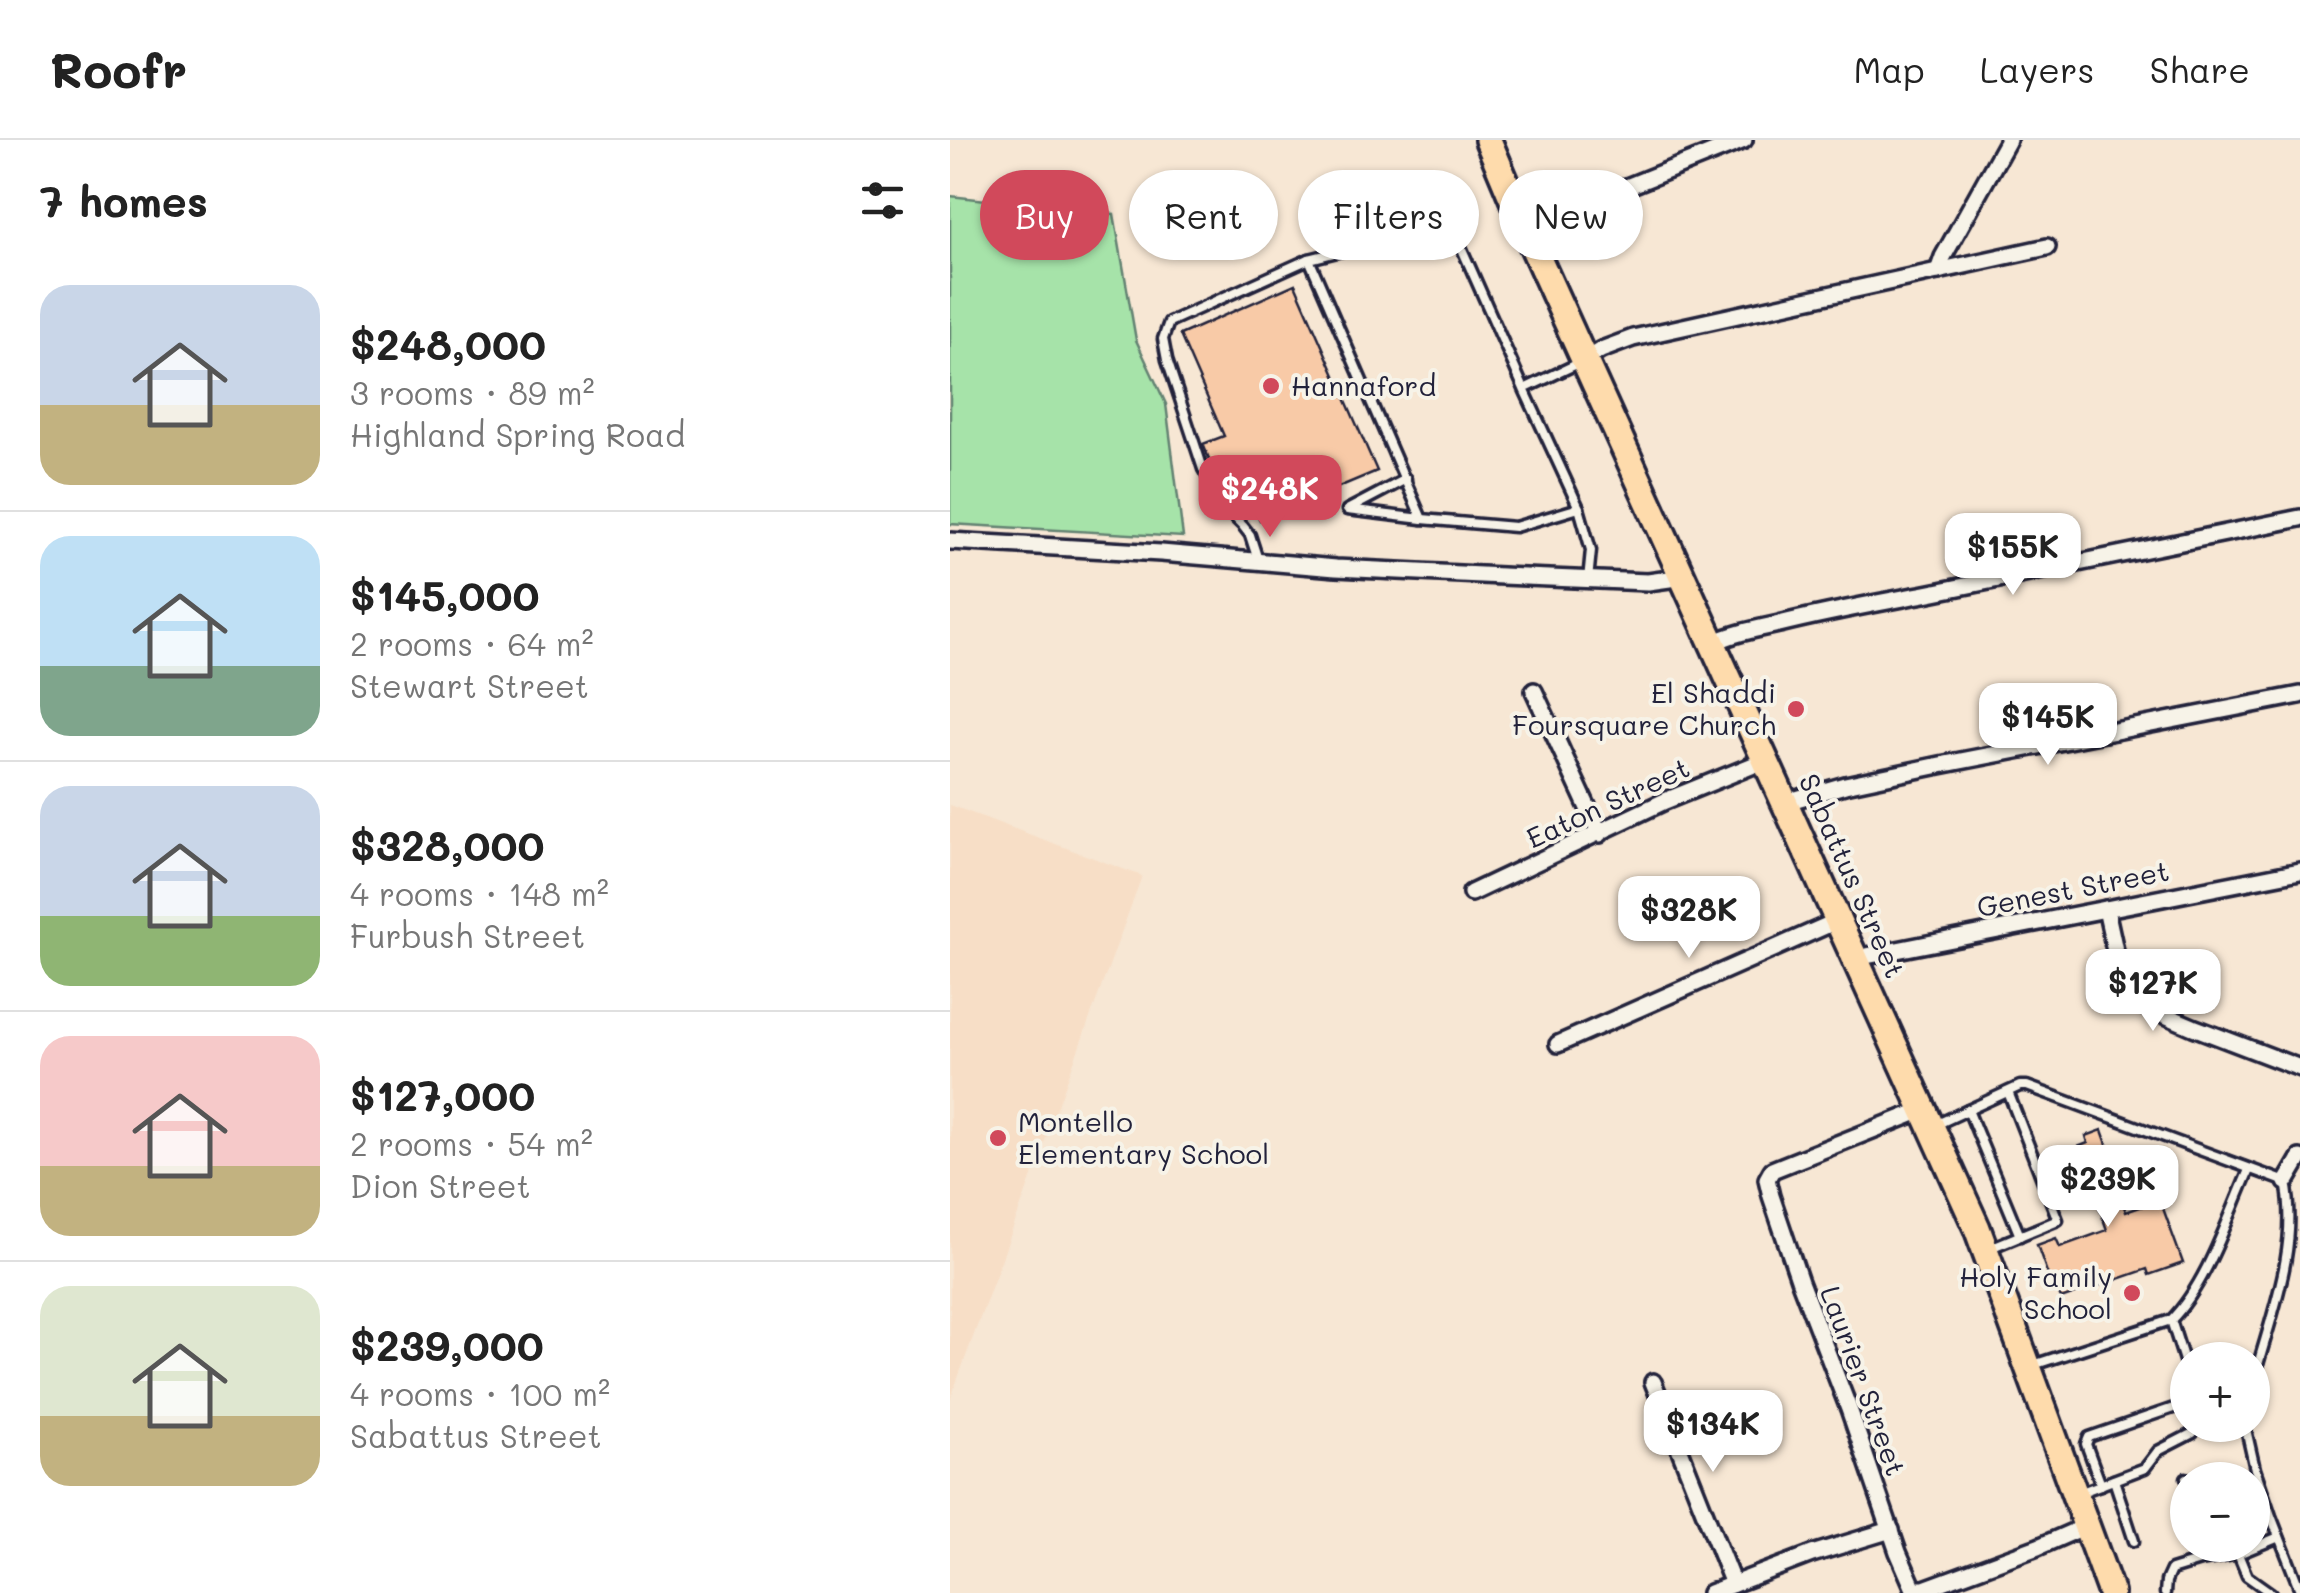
<!DOCTYPE html>
<html lang="en">
<head>
<meta charset="utf-8">
<style>
	body { margin:0; font-family:Mali,sans-serif; background:#f6f6f6; color:#222; height:100vh; display:flex; flex-direction:column; font-size:38px; white-space:nowrap }
	* { box-sizing:border-box; margin:0 }
	p { font-size:32px; color:#767676 }
	.icon { flex:none; width:55px; height:55px; fill:none; stroke:currentColor; stroke-width:2; stroke-linecap:round; stroke-linejoin:round }
	.map { position:relative; flex:1; overflow:hidden }
	.side { display:flex; flex-direction:column; background:#fff; width:950px }
	.side>* { flex:none }
	.top-card { position:absolute; left:30px; top:30px; width:950px; height:90px; display:flex; gap:20px }
	.controls { position:absolute; left:1220px; top:1202px; display:grid; gap:20px }
	.controls a { display:grid; place-items:center; width:100px; height:100px; border-radius:50%; background:#fff; box-shadow:0 2px 8px #0004; font-size:50px }
	.price { position:absolute; translate:-50% -85px; padding:0 22px; border-radius:20px; background:#fff; color:#222; font-size:32px; line-height:65px; filter:drop-shadow(0 2px 5px #0008) }
	.price::after { content:''; position:absolute; left:50%; top:60px; width:30px; height:22px; margin-left:-15px; background:inherit; clip-path:polygon(0 0,100% 0,50% 100%) }
	.price.selected { background:#d1495b; color:#fff }
	ul { padding:0; list-style:none }
	li { display:flex; align-items:center; gap:30px; height:250px; padding:0 40px }
	li+li { border-top:2px solid #e0e0e0 }
	li span { display:grid; place-items:center; flex:none; width:280px; height:200px; border-radius:30px; color:#555 }
	li>.icon { margin-inline-start:auto }
	span .icon { width:120px; height:120px; fill:#fffc; stroke-width:1 }
	li b { font-size:42px }
	h2 { display:flex; justify-content:space-between; align-items:center; height:120px; padding:0 40px; font-size:42px }
	.chip { padding:0 35px; border-radius:45px; background:#fff; box-shadow:0 2px 8px #0004; font-size:35px; line-height:90px }
	.chip.selected { background:#d1495b; color:#fff }
	header { display:flex; align-items:center; gap:60px; box-sizing:border-box; height:140px; padding:0 50px; background:#fff; border-bottom:2px solid #e0e0e0 }
	header strong { font-size:48px }
	nav { display:flex; gap:55px; margin-inline-start:auto; font-size:35px }
	main { display:flex; flex:1; min-height:0 }
	.map>svg:first-child { display:block }
	.built { fill:#f7dec6 }
	.green { fill:#a6e3a9; stroke:#648272; stroke-width:2.5 }
	.building { fill:#f8caa7; stroke:#22223b; stroke-width:2.5 }
	.lines { fill:none; stroke-linecap:round; stroke-linejoin:round }
	.lane-casing { stroke:#22223b; stroke-width:15 }
	.street-casing { stroke:#22223b; stroke-width:22 }
	.primary-casing { stroke:#22223b; stroke-width:32 }
	.lane { stroke:#f7f3e8; stroke-width:8 }
	.street { stroke:#f7f3e8; stroke-width:15 }
	.primary { stroke:#fedbac; stroke-width:25 }
	.poi-dot { fill:#d1495b; stroke:#f7f3e8; stroke-width:4 }
	.labels { text-anchor:middle; stroke-width:8; stroke-linejoin:round; paint-order:stroke }
	.poi-label { font-size:28px; fill:#22223b; stroke:#f7f3e8; text-anchor:start }
	.street-label { font-size:28px; fill:#22223b; stroke:#f7f3e8 }
</style>
</head>
<body>
<header>
<strong>Roofr</strong>
<nav><a>Map</a><a>Layers</a><a>Share</a></nav>
</header>
<main>
<section class="side">
<h2>7 homes<svg class="icon" aria-label="filters" viewBox="0 0 24 24"><path d="M4 7h16M4 17h16"/><circle cx="9" cy="7" r="2"/><circle cx="15" cy="17" r="2"/></svg></h2>
<ul>
<li><span style="background:linear-gradient(#c9d6e8 60%,#c2b280 0)"><svg class="icon" aria-label="home" viewBox="0 0 24 24"><path d="M3 11l9-7 9 7M6 9v11h12V9"/></svg></span><div><b>$248,000</b><p>3 rooms · 89 m²</p><p>Highland Spring Road</p></div></li>
<li><span style="background:linear-gradient(#bfe0f5 65%,#7fa58c 0)"><svg class="icon" aria-label="home" viewBox="0 0 24 24"><path d="M3 11l9-7 9 7M6 9v11h12V9"/></svg></span><div><b>$145,000</b><p>2 rooms · 64 m²</p><p>Stewart Street</p></div></li>
<li><span style="background:linear-gradient(#c9d6e8 65%,#8fb573 0)"><svg class="icon" aria-label="home" viewBox="0 0 24 24"><path d="M3 11l9-7 9 7M6 9v11h12V9"/></svg></span><div><b>$328,000</b><p>4 rooms · 148 m²</p><p>Furbush Street</p></div></li>
<li><span style="background:linear-gradient(#f6c9c9 65%,#c2b280 0)"><svg class="icon" aria-label="home" viewBox="0 0 24 24"><path d="M3 11l9-7 9 7M6 9v11h12V9"/></svg></span><div><b>$127,000</b><p>2 rooms · 54 m²</p><p>Dion Street</p></div></li>
<li><span style="background:linear-gradient(#dfe7d0 65%,#c2b280 0)"><svg class="icon" aria-label="home" viewBox="0 0 24 24"><path d="M3 11l9-7 9 7M6 9v11h12V9"/></svg></span><div><b>$239,000</b><p>4 rooms · 100 m²</p><p>Sabattus Street</p></div></li>
</ul>
</section>
<div class="map">
<svg width="1350" height="1453" viewBox="0 0 1350 1453">
	<rect width="100%" height="100%" fill="#f7e7d4"/>
	<filter id="ink" filterUnits="userSpaceOnUse"><feTurbulence type="fractalNoise" baseFrequency=".01" numOctaves="2"/><feDisplacementMap in="SourceGraphic" scale="20" xChannelSelector="R" yChannelSelector="G"/><feConvolveMatrix kernelMatrix="1 2 1 2 8 2 1 2 1" color-interpolation-filters="sRGB"/></filter>
	<g filter="url(#ink)">
		<polygon class="built" points="0,665 192,736 0,1260"/>
		<polygon class="green" points="0,56 164,74 186,200 216,264 233,397 0,384"/>
		<g class="building">
			<polygon points="345,144 427,331 310,380 286,327 266,336 253,304 274,296 230,195"/>
			<polygon points="1152,990 1165,1026 1160,1028 1176,1072 1210,1060 1233,1123 1199,1135 1197,1129 1111,1159 1108,1151 1104,1152 1087,1105 1106,1098 1110,1107 1157,1090 1146,1058 1143,1059 1136,1040 1118,1047 1107,1015 1138,1003 1136,996"/>
		</g>
		<g class="lines">
			<defs>
				<g id="lane">
					<polyline points="574,249 629,368 565,387 472,379 359,119 501,84 574,249 631,222"/>
					<polyline points="456,339 397,370 472,379"/>
					<polyline points="629,368 641,410 638,440"/>
					<polyline points="308,420 300,395 293,386 277,370 253,329 217,220 213,199 219,182 359,119"/>
					<polyline points="1018,970 1070,1096"/>
					<path d="M983,986l87,-40h7l259,96c14,69 -18,140 -34,205"/>
					<polyline points="1040,1108 1108,1080 1058,952"/>
					<polyline points="1221,1180 1238,1233"/>
					<path d="M1083,1225l138,-45c36,-36 57,-103 78,-150"/>
					<polyline points="1295,1285 1305,1329 1321,1376 1350,1450"/>
					<polyline points="1236,1338 1238,1343"/>
					<polyline points="1164,1340 1184,1401"/>
					<polyline points="1151,1345 1136,1304 1139,1297 1238,1263"/>
					<polyline points="1129,1353 1195,1328 1208,1311 1243,1293 1245,1285"/>
					<polyline points="1288,1414 1297,1436 1321,1453"/>
					<polyline points="1215,1453 1216,1441 1221,1430 1250,1421 1288,1414 1329,1397"/>
				</g>
				<g id="street">
					<polyline points="576,91 644,60 794,0"/>
					<polyline points="988,131 993,117 1058,0"/>
					<polyline points="635,220 651,210 683,198 1097,107"/>
					<polyline points="0,401 211,413 386,428 552,436 698,442 734,437"/>
					<path d="M763,503c21,-10 43,-14 66,-19 51,-13 104,-22 156,-32 122,-24 243,-50 365,-74"/>
					<polyline points="584,551 650,694"/>
					<polyline points="836,662 895,645 990,625 1350,555"/>
					<polyline points="521,753 715,661 816,620"/>
					<polyline points="1156,769 1171,838 1180,860 1243,887 1350,928"/>
					<polyline points="906,818 1350,731"/>
					<polyline points="608,904 889,780"/>
					<polyline points="975,969 822,1030 817,1039 821,1056 850,1142 899,1269 948,1412 964,1449 974,1449 1088,1407 1136,1386"/>
					<polyline points="1336,1042 1350,1018"/>
					<polyline points="703,1242 783,1444"/>
					<polyline points="760,1453 862,1414 941,1390"/>
				</g>
				<polyline id="primary" points="538,0 576,91 1027,1088 1161,1453"/>
			</defs>
			<use href="#lane" class="lane-casing"/>
			<use href="#street" class="street-casing"/>
			<use href="#primary" class="primary-casing"/>
			<use href="#lane" class="lane"/>
			<use href="#street" class="street"/>
			<use href="#primary" class="primary"/>
		</g>
	</g>
	<g class="poi-dot">
		<circle cx="321" cy="246" r="10"/>
		<circle cx="846" cy="569" r="10"/>
		<circle cx="48" cy="998" r="10"/>
		<circle cx="1182" cy="1153" r="10"/>
	</g>
	<g class="labels">
		<g class="poi-label">
			<text x="341" y="256">Hannaford</text>
			<text x="826" y="563" text-anchor="end">El Shaddi<tspan x="826" dy="32">Foursquare Church</tspan></text>
			<text x="68" y="992">Montello<tspan x="68" dy="32">Elementary School</tspan></text>
			<text x="1162" y="1147" text-anchor="end">Holy Family<tspan x="1162" dy="32">School</tspan></text>
		</g>
		<g class="street-label">
			<text transform="translate(658 663) rotate(-25)" y="10">Eaton Street</text>
			<text transform="translate(902 736) rotate(66)" y="10">Sabattus Street</text>
			<text transform="translate(1123 749) rotate(-11)" y="10">Genest Street</text>
			<text transform="translate(913 1241) rotate(70)" y="10">Laurier Street</text>
		</g>
	</g>
</svg>
<div class="controls">
<a>+</a>
<a>−</a>
</div>
<b class="price selected" style="left:320px;top:400px">$248K</b>
<b class="price" style="left:1063px;top:458px">$155K</b>
<b class="price" style="left:1098px;top:628px">$145K</b>
<b class="price" style="left:739px;top:821px">$328K</b>
<b class="price" style="left:1203px;top:894px">$127K</b>
<b class="price" style="left:1158px;top:1090px">$239K</b>
<b class="price" style="left:763px;top:1335px">$134K</b>
<div class="top-card">
<a class="chip selected">Buy</a>
<a class="chip">Rent</a>
<a class="chip">Filters</a>
<a class="chip">New</a>
</div>
</div>
</main>
</body>
</html>
